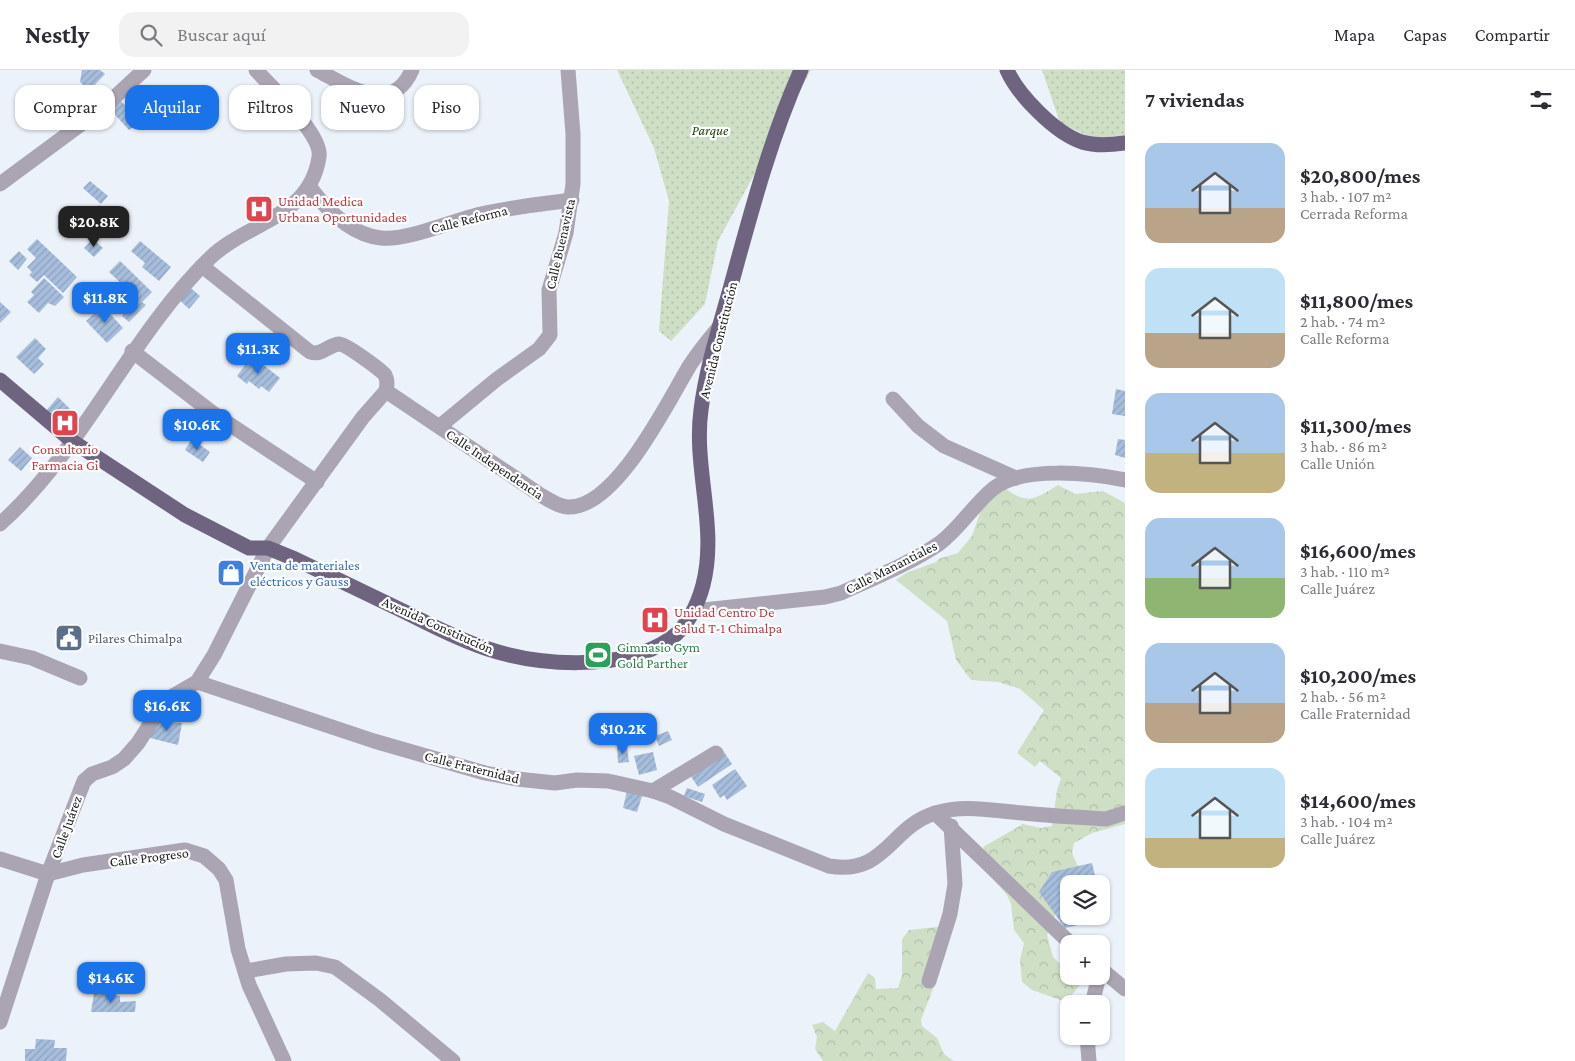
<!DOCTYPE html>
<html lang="es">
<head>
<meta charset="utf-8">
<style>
	body { margin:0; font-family:"Crimson Pro",serif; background:#f2f2f3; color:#2b2b33; height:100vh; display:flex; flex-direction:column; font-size:19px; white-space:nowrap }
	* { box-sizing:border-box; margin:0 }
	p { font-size:16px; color:#7c7c81 }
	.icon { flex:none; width:28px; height:28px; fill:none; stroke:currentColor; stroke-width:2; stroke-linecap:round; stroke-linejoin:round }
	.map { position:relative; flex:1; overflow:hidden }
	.panel { display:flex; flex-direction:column; background:#fff; width:450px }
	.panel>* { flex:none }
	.guide { position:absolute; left:15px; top:15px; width:475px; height:45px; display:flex; gap:10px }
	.controls { position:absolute; left:1060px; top:805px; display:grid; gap:10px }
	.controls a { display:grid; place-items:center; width:50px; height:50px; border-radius:10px; background:#fff; box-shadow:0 1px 4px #0004; font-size:25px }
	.price { position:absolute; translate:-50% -42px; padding:0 11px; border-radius:10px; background:#1a73e8; color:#fff; font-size:16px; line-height:32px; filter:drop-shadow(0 1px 2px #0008) }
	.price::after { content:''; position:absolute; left:50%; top:30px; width:15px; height:11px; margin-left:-8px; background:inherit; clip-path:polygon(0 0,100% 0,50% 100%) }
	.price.on { background:#222; color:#fff }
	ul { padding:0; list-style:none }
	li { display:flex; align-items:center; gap:15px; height:125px; padding:0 20px }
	li span { display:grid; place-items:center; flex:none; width:140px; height:100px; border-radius:15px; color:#555 }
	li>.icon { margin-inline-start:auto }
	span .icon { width:60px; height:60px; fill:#fffc; stroke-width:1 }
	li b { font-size:21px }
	h2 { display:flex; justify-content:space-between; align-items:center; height:60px; padding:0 20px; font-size:21px }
	.pill { padding:0 18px; border-radius:15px; background:#fff; box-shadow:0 1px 4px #0004; font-size:18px; line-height:45px }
	.pill.on { background:#1a73e8; color:#fff }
	header { display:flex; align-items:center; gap:30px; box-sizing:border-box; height:70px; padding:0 25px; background:#fff; border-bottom:1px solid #e1e1e2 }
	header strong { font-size:24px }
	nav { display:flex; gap:28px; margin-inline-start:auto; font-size:18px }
	.search { width:350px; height:45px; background:#f2f2f3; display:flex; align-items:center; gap:12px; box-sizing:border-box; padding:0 18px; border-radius:15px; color:#7c7c81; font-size:19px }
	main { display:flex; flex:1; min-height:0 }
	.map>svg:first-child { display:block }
	.forest { fill:url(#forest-crowns) }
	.park { fill:url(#park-dots) }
	.building { fill:url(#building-hatch) }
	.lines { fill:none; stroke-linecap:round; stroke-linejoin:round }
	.minor { stroke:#aaa4b3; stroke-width:15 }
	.major { stroke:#6f647f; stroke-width:15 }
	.labels { text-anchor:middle; stroke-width:4.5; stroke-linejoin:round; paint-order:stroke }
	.park-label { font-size:14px; font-style:italic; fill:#1f3a09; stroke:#fff }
	.health-label { font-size:14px; fill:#be3a42; stroke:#fff; text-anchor:start }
	.street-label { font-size:14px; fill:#191b1d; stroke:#fff }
	.shop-label { font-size:14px; fill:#366cbe; stroke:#fff; text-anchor:start }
	.service-label { font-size:14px; fill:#4e5e75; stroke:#fff; text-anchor:start }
	.leisure-label { font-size:14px; fill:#27864d; stroke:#fff; text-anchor:start }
</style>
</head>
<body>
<header>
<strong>Nestly</strong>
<div class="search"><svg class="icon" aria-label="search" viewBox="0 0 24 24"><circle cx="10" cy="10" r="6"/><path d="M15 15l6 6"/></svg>Buscar aquí</div>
<nav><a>Mapa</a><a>Capas</a><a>Compartir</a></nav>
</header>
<main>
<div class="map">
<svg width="1125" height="991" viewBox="0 0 1125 991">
	<defs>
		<pattern id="forest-crowns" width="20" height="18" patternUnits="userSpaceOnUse" patternTransform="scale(1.25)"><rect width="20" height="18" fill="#cfdfc6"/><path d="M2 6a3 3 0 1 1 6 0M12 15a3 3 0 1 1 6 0" fill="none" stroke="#b1bfaa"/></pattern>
		<pattern id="park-dots" width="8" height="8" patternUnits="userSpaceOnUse" patternTransform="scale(1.25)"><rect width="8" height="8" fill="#cfdfc6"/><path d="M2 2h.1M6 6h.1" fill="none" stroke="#b1bfaa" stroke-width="1.8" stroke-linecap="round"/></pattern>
		<pattern id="building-hatch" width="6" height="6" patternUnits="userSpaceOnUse" patternTransform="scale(1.25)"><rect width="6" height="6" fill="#a6bddc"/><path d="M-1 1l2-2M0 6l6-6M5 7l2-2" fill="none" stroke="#8ea2bc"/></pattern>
	</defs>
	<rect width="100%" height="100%" fill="#ecf2fa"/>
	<g class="forest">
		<path d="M999,413c26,22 32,19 59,2l17,9 28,-3 22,12v321l-33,9 -18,10 -2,10 14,31h-17l-22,51 6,22 16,16v3l11,9 -14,17 -34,-12 -10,-8 -2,-22 4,-17 -10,-13 -3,-26 -4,-9 -16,-18 -8,-30 40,-23 18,4 11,-2 5,-36 4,-12 -21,-17 -5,6 -18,-14 27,-43 -24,-21 -22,-7 -27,-2 -15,-20 -9,-39 -51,-41 10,-7 30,-11 2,-3 20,-6 14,-17 16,-46z"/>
		<polygon points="946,856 935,914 921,950 922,956 937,968 944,984 954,991 823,991 815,979 817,967 812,955 823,952 835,961 868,903 875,908 876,919 898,918 902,905 902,869 909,860"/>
	</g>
	<g class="park">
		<polygon points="617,0 811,0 718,171 705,234 671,271 659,261 669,131 654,78"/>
		<polygon points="1042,0 1125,0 1125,66 1115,78 1060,53"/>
	</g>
	<g class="building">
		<polygon points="82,0 100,0 105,4 89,21 80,12"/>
		<polygon points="46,17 65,44 42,59 19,26 28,20 32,26"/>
		<polygon points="169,21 192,27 187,49 170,52 173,42 165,41"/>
		<polygon points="118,28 141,52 129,60 108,37"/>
		<polygon points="90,111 108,126 101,134 83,118"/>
		<polygon points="99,135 107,142 101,150 92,143"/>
		<polygon points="114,146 121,154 114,162 106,154"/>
		<polygon points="37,169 77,207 63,223 44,205 37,212 29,205 32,202 27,197 36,188 27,179"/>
		<polygon points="93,169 103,178 94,187 84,178"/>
		<polygon points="140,171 171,197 159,211 142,197 145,193 131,181"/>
		<polygon points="19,181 27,189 18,200 9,191"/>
		<polygon points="120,191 152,222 142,232 146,235 129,252 122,246 138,229 109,202"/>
		<polygon points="44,208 64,227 55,236 48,233 39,243 27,232 34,225 31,222"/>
		<polygon points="184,212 200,226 189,239 173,224"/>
		<polygon points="0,232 11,242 0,253"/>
		<polygon points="103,236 123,258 107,273 86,251"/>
		<polygon points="35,268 46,279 38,288 44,294 34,304 16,287"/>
		<polygon points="252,286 280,308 269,322 261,316 259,319 249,311 247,314 237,306"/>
		<polygon points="1116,319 1125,321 1125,346 1112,344"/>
		<polygon points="58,327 70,339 58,352 46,341"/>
		<polygon points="192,369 210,382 203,392 185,380"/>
		<polygon points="1118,369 1125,370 1125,388 1115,385"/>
		<polygon points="20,377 32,388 21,401 8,390"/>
		<polygon points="156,651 182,653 178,675 150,668"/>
		<polygon points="668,661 672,670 659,676 655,666"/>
		<polygon points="627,676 629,692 618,693 617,677"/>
		<polygon points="722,679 732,694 698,717 688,702"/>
		<polygon points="653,682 657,700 639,705 634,686"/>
		<polygon points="735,699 747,716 727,730 724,725 720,728 712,715"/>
		<polygon points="687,718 705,724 702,732 684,726"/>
		<polygon points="627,721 642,726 637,742 623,738"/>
		<polygon points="1092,793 1097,814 1069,814 1069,846 1101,846 1102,838 1105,849 1065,858 1039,822 1052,802"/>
		<polygon points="94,923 120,926 120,932 136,931 135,942 91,942"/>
		<polygon points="36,969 55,970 54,978 67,978 66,991 25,991 25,979 35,979"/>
	</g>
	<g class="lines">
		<g class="minor">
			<path d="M317,0c31,16 74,47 95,0"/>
			<polyline points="0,114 103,38 144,0"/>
			<path d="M309,116c17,23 42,49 72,52 27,3 72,-18 100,-24 30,-7 61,-10 91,-14"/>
			<path d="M202,196l108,86c12,4 18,-7 29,-8 7,0 42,26 46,31 3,6 2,10 1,16"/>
			<polyline points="132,281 214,344 317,412"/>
			<path d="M386,321l153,103c8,5 18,12 28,13 49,3 101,-106 123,-142 9,-14 19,-26 30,-39"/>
			<polyline points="893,329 918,356 944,376 1016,408"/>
			<polyline points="440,356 497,309 539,279 550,265 549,220 566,163 573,114 573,64 568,0"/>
			<path d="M0,454c84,-75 129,-187 210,-266 37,-36 100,-40 109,-101 4,-22 -48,-70 -63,-87"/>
			<path d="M694,541l131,-14 16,-4c31,-14 72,-31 99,-50 21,-16 34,-39 54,-55 29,-22 97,-15 131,-8"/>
			<polyline points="0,581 32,588 80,608"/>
			<path d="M197,612l177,59 111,32 32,6 38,4 22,-3 31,1 45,10 17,6 54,27 105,42c57,10 61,-40 107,-53 28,-9 58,-2 87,0 27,3 55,4 83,6l19,-6"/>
			<polyline points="653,721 716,683"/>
			<polyline points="935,743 1071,874"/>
			<polyline points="0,789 48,804 83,795 185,780 204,786 219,799 226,810 238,879 249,915 284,991"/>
			<polyline points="1101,899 1125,919"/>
			<polyline points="246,901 286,894 316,893 335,897 380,930 453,991"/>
			<polyline points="929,911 950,844 955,814 951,756"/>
			<polyline points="1092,934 1099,906"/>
			<polyline points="0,952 48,804 84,711 92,704 112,697 124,689 138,673 163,634 171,627 197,612 214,585 268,478 363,347 386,321"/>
			<polyline points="1087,966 1089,991"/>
		</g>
		<g class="major">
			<path d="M1007,0c11,25 48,63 75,72 13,4 30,3 43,1"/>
			<path d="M0,310l72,61 113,74 64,33h19l27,11c36,17 72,35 108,52 26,13 54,28 82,37 53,18 136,24 185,-9 17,-11 28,-35 33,-54 15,-58 -10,-117 -2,-175 5,-41 18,-81 29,-121 20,-73 40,-150 71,-219"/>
		</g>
	</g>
	<defs>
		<symbol id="hospital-square" viewBox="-11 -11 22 22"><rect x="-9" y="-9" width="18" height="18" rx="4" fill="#e0444e" stroke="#fff"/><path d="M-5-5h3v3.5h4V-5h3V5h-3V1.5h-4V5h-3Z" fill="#fff"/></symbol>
		<symbol id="shop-square" viewBox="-11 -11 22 22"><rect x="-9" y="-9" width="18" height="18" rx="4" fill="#3f7fe0" stroke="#fff"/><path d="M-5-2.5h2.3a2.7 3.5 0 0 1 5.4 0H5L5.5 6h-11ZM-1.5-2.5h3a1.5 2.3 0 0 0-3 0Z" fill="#fff"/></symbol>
		<symbol id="civic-square" viewBox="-11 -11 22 22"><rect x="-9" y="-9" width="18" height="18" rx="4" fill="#5c6f8a" stroke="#fff"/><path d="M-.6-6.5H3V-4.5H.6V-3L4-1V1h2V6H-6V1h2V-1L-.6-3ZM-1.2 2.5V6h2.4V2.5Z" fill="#fff"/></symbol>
		<symbol id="stadium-square" viewBox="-11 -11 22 22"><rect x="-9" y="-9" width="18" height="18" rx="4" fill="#2e9e5b" stroke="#fff"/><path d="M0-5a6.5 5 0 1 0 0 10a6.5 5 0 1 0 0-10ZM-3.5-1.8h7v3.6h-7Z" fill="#fff"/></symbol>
	</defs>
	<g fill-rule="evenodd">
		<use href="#hospital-square" x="243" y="123" width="32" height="32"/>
		<use href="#hospital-square" x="49" y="337" width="32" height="32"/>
		<use href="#shop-square" x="215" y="487" width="32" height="32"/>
		<use href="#hospital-square" x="639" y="534" width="32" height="32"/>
		<use href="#civic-square" x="53" y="552" width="32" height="32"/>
		<use href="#stadium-square" x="582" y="569" width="32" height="32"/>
	</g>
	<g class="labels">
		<g class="park-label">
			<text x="710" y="65">Parque</text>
		</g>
		<g class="health-label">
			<text x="278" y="136">Unidad Medica<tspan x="278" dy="16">Urbana Oportunidades</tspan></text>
			<text x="65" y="384" text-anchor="middle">Consultorio<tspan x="65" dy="16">Farmacia Gi</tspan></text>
			<text x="674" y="547">Unidad Centro De<tspan x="674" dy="16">Salud T-1 Chimalpa</tspan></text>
		</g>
		<g class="street-label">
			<text transform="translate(469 149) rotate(-14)" y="5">Calle Reforma</text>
			<text transform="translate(560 174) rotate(-77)" y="5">Calle Buenavista</text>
			<text transform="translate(718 270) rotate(-76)" y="5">Avenida Constitución</text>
			<text transform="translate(495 394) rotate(34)" y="5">Calle Independencia</text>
			<text transform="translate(891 497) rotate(-27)" y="5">Calle Manantiales</text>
			<text transform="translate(438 555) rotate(24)" y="5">Avenida Constitución</text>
			<text transform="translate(472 697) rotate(14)" y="5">Calle Fraternidad</text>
			<text transform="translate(66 757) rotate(-70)" y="5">Calle Juárez</text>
			<text transform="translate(149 787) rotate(-7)" y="5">Calle Progreso</text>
		</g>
		<g class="shop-label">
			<text x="250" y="500">Venta de materiales<tspan x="250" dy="16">eléctricos y Gauss</tspan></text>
		</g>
		<g class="service-label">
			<text x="88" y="573">Pilares Chimalpa</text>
		</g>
		<g class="leisure-label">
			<text x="617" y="582">Gimnasio Gym<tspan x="617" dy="16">Gold Parther</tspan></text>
		</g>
	</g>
</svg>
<div class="controls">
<a><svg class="icon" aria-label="layers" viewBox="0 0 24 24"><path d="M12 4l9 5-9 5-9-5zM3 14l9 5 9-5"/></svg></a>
<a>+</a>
<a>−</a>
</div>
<b class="price on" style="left:94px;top:178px">$20.8K</b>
<b class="price" style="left:105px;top:254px">$11.8K</b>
<b class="price" style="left:258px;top:305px">$11.3K</b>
<b class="price" style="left:197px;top:381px">$10.6K</b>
<b class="price" style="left:167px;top:662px">$16.6K</b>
<b class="price" style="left:623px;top:685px">$10.2K</b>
<b class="price" style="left:111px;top:934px">$14.6K</b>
<div class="guide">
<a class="pill">Comprar</a>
<a class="pill on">Alquilar</a>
<a class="pill">Filtros</a>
<a class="pill">Nuevo</a>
<a class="pill">Piso</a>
</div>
</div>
<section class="panel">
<h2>7 viviendas<svg class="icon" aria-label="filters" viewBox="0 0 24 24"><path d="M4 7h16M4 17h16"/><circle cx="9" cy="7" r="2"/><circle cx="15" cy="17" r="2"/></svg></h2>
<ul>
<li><span style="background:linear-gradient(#a9c7e8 65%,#b9a48a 0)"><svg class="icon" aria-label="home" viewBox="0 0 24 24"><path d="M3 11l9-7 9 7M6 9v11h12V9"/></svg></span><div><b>$20,800/mes</b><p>3 hab. · 107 m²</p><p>Cerrada Reforma</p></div></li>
<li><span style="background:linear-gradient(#bfe0f5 65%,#b9a48a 0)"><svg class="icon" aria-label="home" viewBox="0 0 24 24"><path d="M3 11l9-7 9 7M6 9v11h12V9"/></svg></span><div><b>$11,800/mes</b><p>2 hab. · 74 m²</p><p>Calle Reforma</p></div></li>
<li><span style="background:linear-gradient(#a9c7e8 60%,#c2b280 0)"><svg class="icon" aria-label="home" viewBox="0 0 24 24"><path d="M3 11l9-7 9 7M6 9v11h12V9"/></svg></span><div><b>$11,300/mes</b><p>3 hab. · 86 m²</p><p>Calle Unión</p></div></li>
<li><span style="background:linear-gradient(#a9c7e8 60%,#8fb573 0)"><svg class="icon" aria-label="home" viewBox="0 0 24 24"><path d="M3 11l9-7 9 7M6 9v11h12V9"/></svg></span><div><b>$16,600/mes</b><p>3 hab. · 110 m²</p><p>Calle Juárez</p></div></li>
<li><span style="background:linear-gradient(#a9c7e8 60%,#b9a48a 0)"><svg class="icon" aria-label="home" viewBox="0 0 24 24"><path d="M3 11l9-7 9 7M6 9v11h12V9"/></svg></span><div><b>$10,200/mes</b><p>2 hab. · 56 m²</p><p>Calle Fraternidad</p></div></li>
<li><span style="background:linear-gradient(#bfe0f5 70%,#c2b280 0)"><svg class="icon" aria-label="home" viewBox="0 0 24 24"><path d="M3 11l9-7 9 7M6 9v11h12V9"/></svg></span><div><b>$14,600/mes</b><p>3 hab. · 104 m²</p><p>Calle Juárez</p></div></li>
</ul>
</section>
</main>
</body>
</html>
